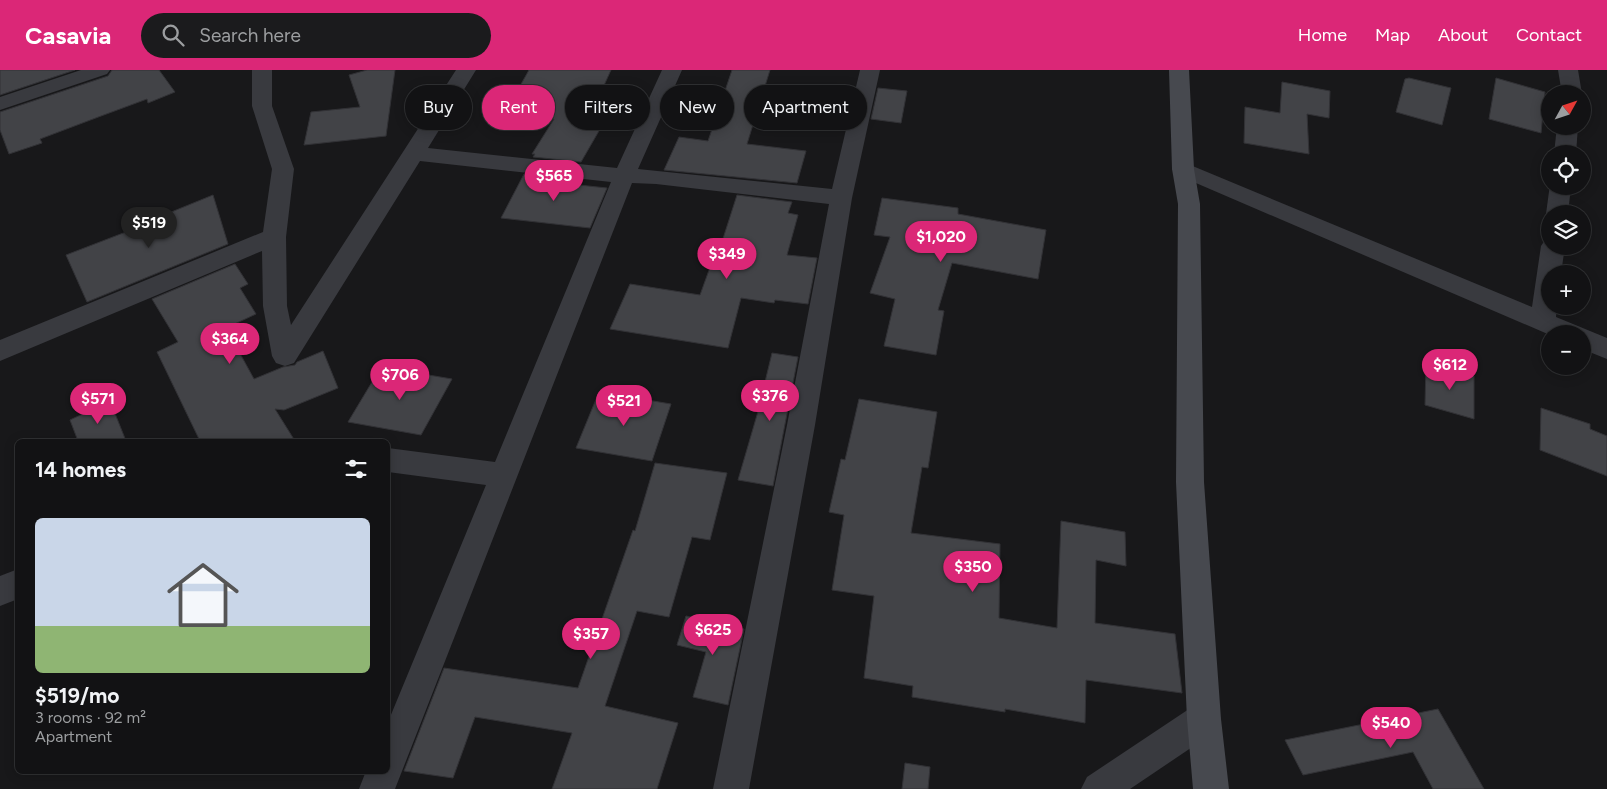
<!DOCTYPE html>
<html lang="en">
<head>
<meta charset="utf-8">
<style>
	body { margin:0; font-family:Figtree,sans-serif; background:#1b1b1d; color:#f1f3f6; height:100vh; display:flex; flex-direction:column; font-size:19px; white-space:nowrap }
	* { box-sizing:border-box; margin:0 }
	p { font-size:16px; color:#9c9ea0 }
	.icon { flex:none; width:28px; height:28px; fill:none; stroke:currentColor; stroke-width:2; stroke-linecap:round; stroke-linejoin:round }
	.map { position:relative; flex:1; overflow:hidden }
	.panel { position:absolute; left:15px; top:369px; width:375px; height:335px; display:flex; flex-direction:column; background:#121214; border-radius:8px; box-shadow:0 2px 12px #0003,0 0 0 1px #313234 }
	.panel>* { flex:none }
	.guide { position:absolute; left:405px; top:15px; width:475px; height:45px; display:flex; gap:10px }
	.needle { width:32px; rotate:50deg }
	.tools { position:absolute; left:1541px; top:15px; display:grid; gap:10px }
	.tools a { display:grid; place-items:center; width:50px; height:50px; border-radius:50%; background:#121214; box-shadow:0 2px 12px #0003,0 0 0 1px #313234; font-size:25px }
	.price { position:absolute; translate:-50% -42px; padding:0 11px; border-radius:18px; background:#db2777; color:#fff; font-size:16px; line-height:32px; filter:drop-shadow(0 1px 2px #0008) }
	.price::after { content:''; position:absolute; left:50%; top:30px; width:15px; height:11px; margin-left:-8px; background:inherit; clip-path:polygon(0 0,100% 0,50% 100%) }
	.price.current { background:#222; color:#fff }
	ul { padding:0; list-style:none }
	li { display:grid; align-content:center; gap:10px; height:265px; padding:0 20px }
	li+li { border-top:1px solid #313234 }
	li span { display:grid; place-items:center; height:155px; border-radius:8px; color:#555 }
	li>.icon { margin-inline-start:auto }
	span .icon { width:90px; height:90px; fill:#fffc; stroke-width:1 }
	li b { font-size:21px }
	h2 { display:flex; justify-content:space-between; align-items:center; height:60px; padding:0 20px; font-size:21px }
	.pill { padding:0 18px; border-radius:22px; background:#121214; box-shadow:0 2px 12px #0003,0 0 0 1px #313234; font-size:18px; line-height:45px }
	.pill.current { background:#db2777; color:#fff }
	header { display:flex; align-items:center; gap:30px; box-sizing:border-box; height:70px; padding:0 25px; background:#db2777; color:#fff }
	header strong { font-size:24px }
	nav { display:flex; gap:28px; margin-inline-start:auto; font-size:18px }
	.search { width:350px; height:45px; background:#1b1b1d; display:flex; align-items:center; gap:12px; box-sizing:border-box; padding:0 18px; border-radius:28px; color:#9c9ea0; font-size:19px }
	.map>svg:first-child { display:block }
	.building { fill:#424347; stroke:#323236 }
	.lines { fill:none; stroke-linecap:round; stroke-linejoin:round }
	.street { fill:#393a3f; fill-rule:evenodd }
	.secondary { fill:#47494f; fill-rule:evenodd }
</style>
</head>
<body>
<header>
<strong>Casavia</strong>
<div class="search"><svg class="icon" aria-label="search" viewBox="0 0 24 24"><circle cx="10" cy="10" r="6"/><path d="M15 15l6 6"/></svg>Search here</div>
<nav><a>Home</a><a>Map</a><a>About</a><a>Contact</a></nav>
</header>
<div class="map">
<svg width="1607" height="719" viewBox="0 0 1607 719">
	<rect width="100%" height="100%" fill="#18181a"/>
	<g class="building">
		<polygon points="0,0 75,0 0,25"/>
		<polygon points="112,0 159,0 175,22 148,33 147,29 101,46 40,69 42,73 9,84 0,60 0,42 108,6"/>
		<polygon points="367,0 395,0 386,66 304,75 311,42 360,37 349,5"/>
		<polygon points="529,0 611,0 601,22 645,26 636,50 607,47 581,92 533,87 535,84 532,84 554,49 501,44 517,16 520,16"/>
		<polygon points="732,0 770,0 747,74 806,81 797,113 664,100 679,67 708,71"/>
		<polygon points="1409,8 1451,18 1442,55 1396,42 1405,9"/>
		<polygon points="1496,8 1545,22 1541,63 1489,49"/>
		<polygon points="1282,12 1330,21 1329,48 1307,44 1309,84 1244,73 1245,37 1280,43"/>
		<polygon points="878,18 907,21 901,53 871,49"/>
		<polygon points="524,104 571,110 569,114 607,118 590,158 501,148"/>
		<polygon points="213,125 228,174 87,232 66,185 165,147 164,145"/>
		<polygon points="737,125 792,132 788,143 798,145 787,185 817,188 808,234 775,230 774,233 741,228 728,278 610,259 630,214 700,225 717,178 720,178"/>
		<polygon points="882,128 958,138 958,144 1046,160 1038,209 952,193 938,240 944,241 936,285 884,276 895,229 870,223 890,167 874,165"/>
		<polygon points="235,194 248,214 240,218 256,244 226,258 254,309 283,297 295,295 297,292 323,281 338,318 284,340 275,339 295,371 200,371 157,282 178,272 152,229"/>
		<polygon points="772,283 798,287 773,416 738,410 757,345"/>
		<polygon points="1426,293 1474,306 1474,349 1425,335"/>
		<polygon points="381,297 452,309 421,365 348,352"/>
		<polygon points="599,322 671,334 652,391 576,378"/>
		<polygon points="859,329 937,342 928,398 922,397 911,463 1000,474 999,548 1057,558 1061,451 1125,462 1126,496 1096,490 1095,553 1175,564 1182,623 1086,610 1085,653 1005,639 1005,642 912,627 913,616 864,608 874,526 832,520 844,445 829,442 841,389 845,390"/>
		<polygon points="110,331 126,371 78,371 70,350"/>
		<polygon points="1541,338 1590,354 1590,359 1607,366 1607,406 1540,380"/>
		<polygon points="655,393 727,403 710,470 692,467 669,547 637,541 605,636 678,653 657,719 552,719 572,663 475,647 453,708 404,701 444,598 578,618 633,460 635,461"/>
		<polygon points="686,546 744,559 728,635 693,627 706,582 677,575"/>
		<polygon points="1438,639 1484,719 1433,719 1413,682 1303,705 1285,670"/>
		<polygon points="905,693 930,697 928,719 902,719"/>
	</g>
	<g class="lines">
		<g class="street">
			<polygon points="81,0 110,0 107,4 0,40 0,27"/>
			<polygon points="252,0 272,0 272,36 294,99 286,167 287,236 291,255 456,0 476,0 428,78 617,98 662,0 682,0 638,99 832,119 860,0 880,0 852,128 815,355 749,719 713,719 787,355 829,134 656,114 632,113 395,719 359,719 366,701 388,701 388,652 486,415 388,402 388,378 495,392 611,112 420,91 294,293 285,296 276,293 272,286 263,236 262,181 0,291 0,270 263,162 272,99 252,36"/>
			<polygon points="1558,0 1578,0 1582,24 1562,24"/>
			<polygon points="1557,56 1578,56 1576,84 1554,84"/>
			<polygon points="1183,92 1532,237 1541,176 1545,170 1550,169 1550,176 1565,176 1561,204 1550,204 1550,236 1557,236 1556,247 1607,268 1607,289 1582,279 1582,264 1550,265 1175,104 1172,99 1175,94"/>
			<polygon points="1550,114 1550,116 1571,116 1568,144 1550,144 1550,150 1546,144"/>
			<polygon points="18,499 18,529 0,536 0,506"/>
			<polygon points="1204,632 1216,637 1221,649 1216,661 1130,719 1081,719 1087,707 1192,637"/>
		</g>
		<polygon class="secondary" points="1169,0 1189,0 1194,99 1200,134 1204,412 1221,649 1229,719 1193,719 1187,649 1176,412 1178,134 1172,99"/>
	</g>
</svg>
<div class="tools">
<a><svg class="needle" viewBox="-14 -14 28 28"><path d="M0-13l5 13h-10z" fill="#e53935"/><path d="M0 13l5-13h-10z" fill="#9c9ea0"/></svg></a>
<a><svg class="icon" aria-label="locate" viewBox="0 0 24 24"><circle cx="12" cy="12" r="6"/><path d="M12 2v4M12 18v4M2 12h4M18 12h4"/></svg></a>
<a><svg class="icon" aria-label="layers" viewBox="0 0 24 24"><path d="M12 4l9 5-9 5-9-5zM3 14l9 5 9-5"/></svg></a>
<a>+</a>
<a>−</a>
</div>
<b class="price" style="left:554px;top:132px">$565</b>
<b class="price current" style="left:149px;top:179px">$519</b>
<b class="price" style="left:941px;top:193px">$1,020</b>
<b class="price" style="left:727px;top:210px">$349</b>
<b class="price" style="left:230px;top:295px">$364</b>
<b class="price" style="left:1450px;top:321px">$612</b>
<b class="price" style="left:400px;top:331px">$706</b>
<b class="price" style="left:770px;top:352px">$376</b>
<b class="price" style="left:98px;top:355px">$571</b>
<b class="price" style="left:624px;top:357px">$521</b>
<b class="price" style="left:973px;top:523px">$350</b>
<b class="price" style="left:713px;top:586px">$625</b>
<b class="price" style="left:591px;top:590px">$357</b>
<b class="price" style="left:1391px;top:679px">$540</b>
<div class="guide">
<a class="pill">Buy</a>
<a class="pill current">Rent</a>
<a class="pill">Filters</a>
<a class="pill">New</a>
<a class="pill">Apartment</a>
</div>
<section class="panel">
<h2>14 homes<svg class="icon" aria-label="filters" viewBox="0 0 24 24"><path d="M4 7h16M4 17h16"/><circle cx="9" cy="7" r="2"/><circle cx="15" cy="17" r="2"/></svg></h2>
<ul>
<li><span style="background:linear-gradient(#c9d6e8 70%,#8fb573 0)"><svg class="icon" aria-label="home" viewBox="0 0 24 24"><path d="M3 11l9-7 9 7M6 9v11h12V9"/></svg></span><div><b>$519/mo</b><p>3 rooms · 92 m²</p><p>Apartment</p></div></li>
</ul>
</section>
</div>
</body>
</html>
